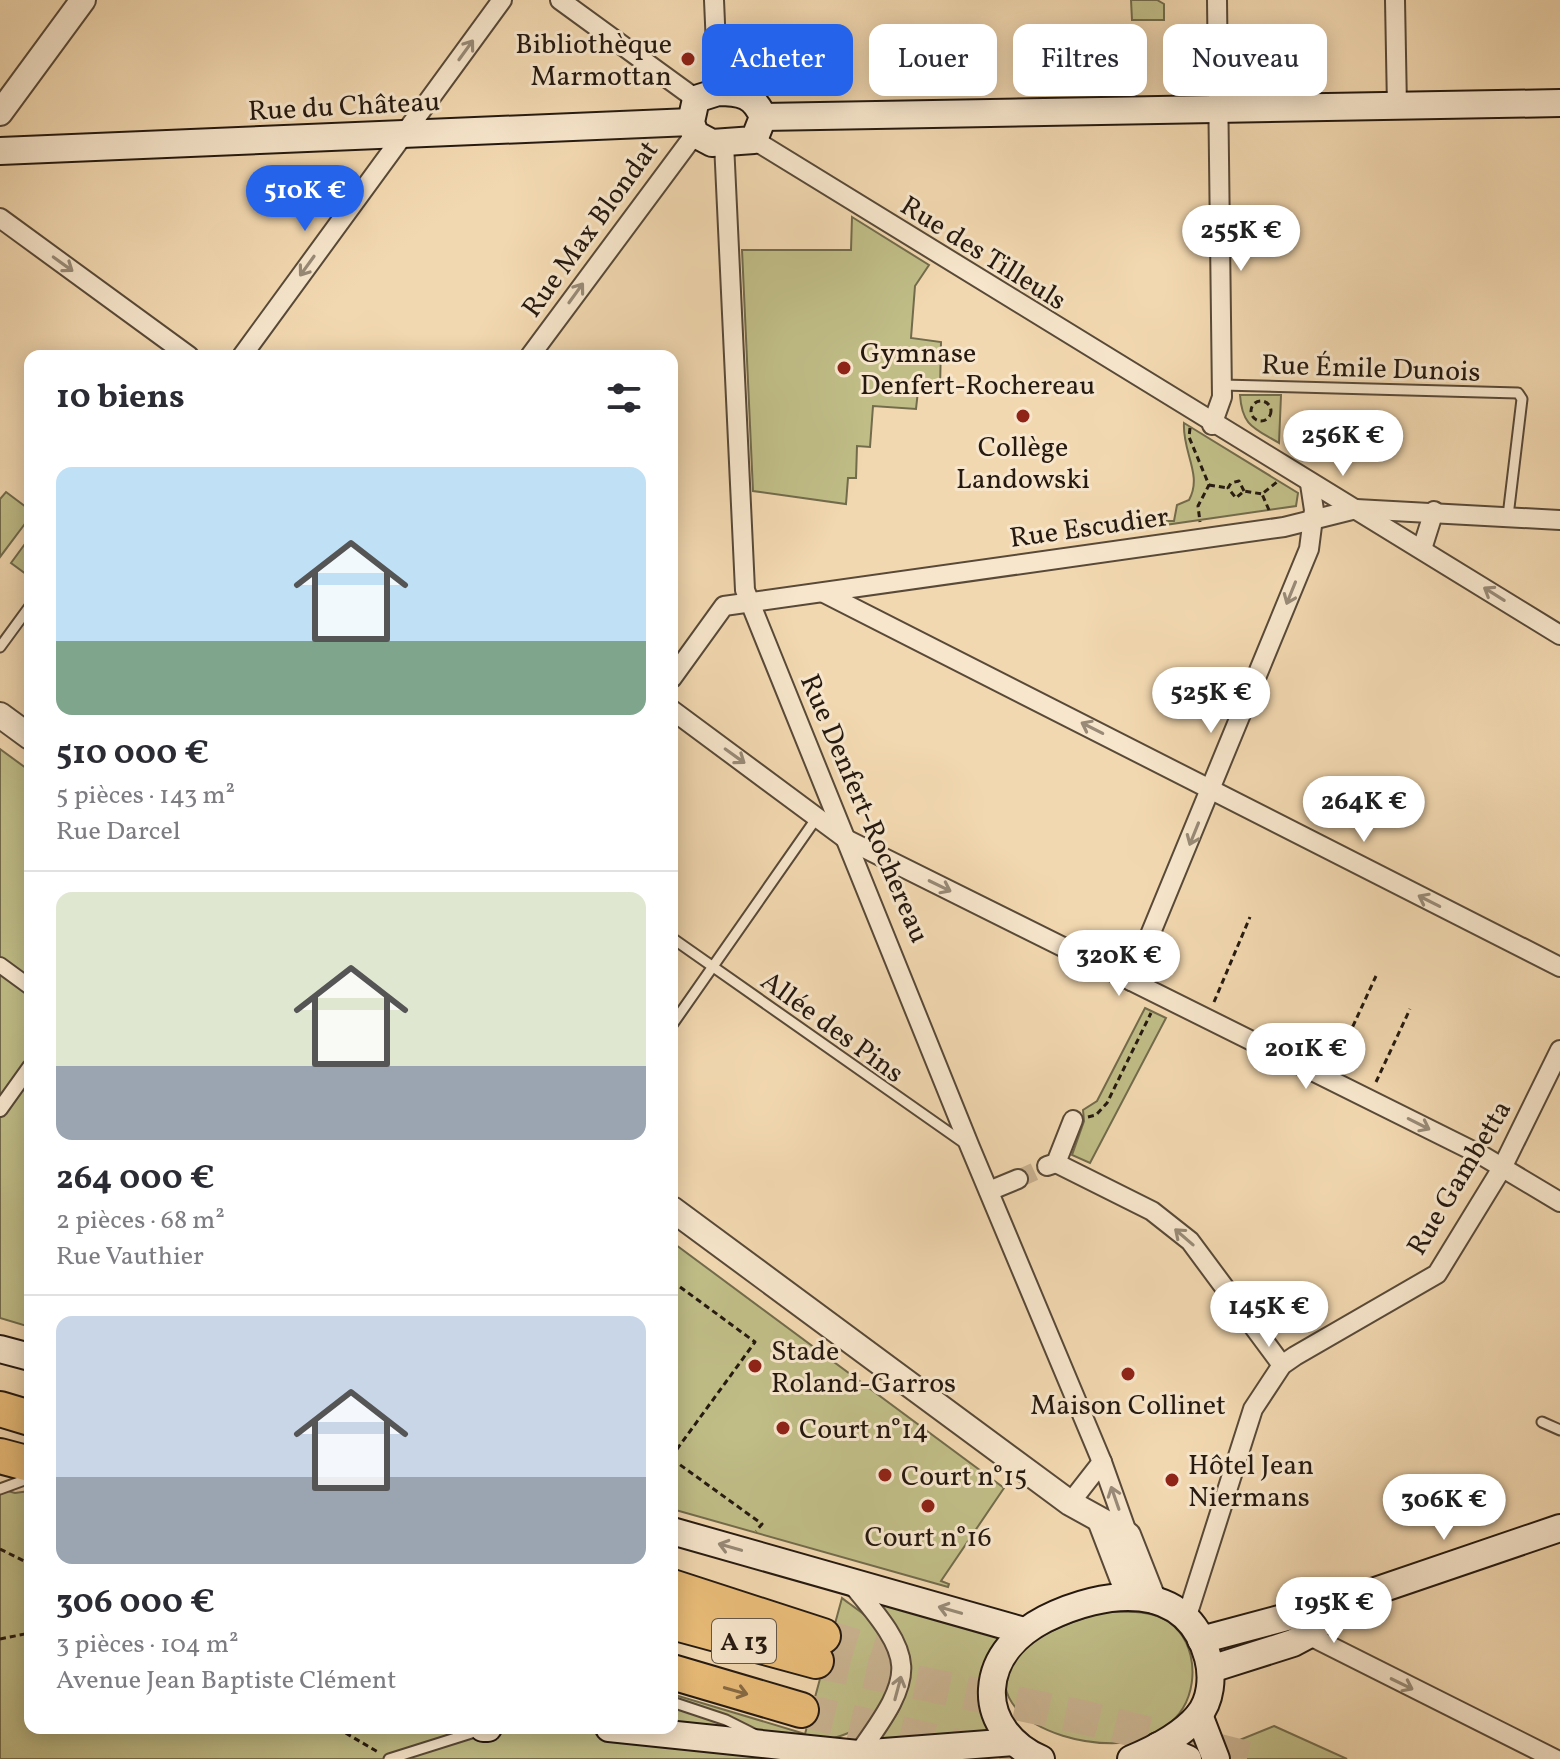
<!DOCTYPE html>
<html lang="fr">
<head>
<meta charset="utf-8">
<style>
	body { margin:0; font-family:Vollkorn,serif; background:#f2f2f3; color:#2b2b33; height:100vh; display:flex; flex-direction:column; font-size:30px; white-space:nowrap }
	* { box-sizing:border-box; margin:0 }
	p { font-size:26px; color:#7c7c81 }
	.icon { flex:none; width:44px; height:44px; fill:none; stroke:currentColor; stroke-width:2; stroke-linecap:round; stroke-linejoin:round }
	.map { position:relative; flex:1; overflow:hidden }
	.side { position:absolute; left:24px; top:350px; width:654px; height:1384px; display:flex; flex-direction:column; background:#fff; border-radius:16px; box-shadow:0 4px 20px #0003 }
	.side>* { flex:none }
	.hud { position:absolute; left:702px; top:24px; width:738px; height:72px; display:flex; gap:16px }
	.price { position:absolute; translate:-50% -68px; padding:0 18px; border-radius:28px; background:#fff; color:#222; font-size:26px; line-height:52px; filter:drop-shadow(0 2px 4px #0008) }
	.price::after { content:''; position:absolute; left:50%; top:48px; width:24px; height:18px; margin-left:-12px; background:inherit; clip-path:polygon(0 0,100% 0,50% 100%) }
	.price.selected { background:#2563eb; color:#fff }
	ul { padding:0; list-style:none }
	li { display:grid; align-content:center; gap:16px; height:424px; padding:0 32px }
	li+li { border-top:2px solid #e1e1e2 }
	li span { display:grid; place-items:center; height:248px; border-radius:16px; color:#555 }
	li>.icon { margin-inline-start:auto }
	span .icon { width:144px; height:144px; fill:#fffc; stroke-width:1 }
	li b { font-size:34px }
	h2 { display:flex; justify-content:space-between; align-items:center; height:96px; padding:0 32px; font-size:34px }
	.tag { padding:0 28px; border-radius:16px; background:#fff; box-shadow:0 4px 20px #0003; font-size:28px; line-height:72px }
	.tag.selected { background:#2563eb; color:#fff }
	.map>svg:first-child { display:block }
	.green { fill:#c0bd87; stroke:#726b4c; stroke-width:2 }
	.lines { fill:none; stroke-linecap:round; stroke-linejoin:round }
	.minor-tunnel { stroke:#c9b290; stroke-width:18; stroke-dasharray:18 9; stroke-linecap:butt }
	.motorway-tunnel { stroke:#c9b290; stroke-width:34; stroke-dasharray:34 17; stroke-linecap:butt }
	.service-casing { stroke:#584938; stroke-width:13 }
	.pedestrian-casing { stroke:#584938; stroke-width:18 }
	.minor-casing { stroke:#584938; stroke-width:22 }
	.tertiary-casing { stroke:#584938; stroke-width:28 }
	.secondary-casing { stroke:#251910; stroke-width:30 }
	.motorway-casing { stroke:#251910; stroke-width:38 }
	.path { stroke:#251910; stroke-width:3; stroke-dasharray:6 4; stroke-linecap:butt }
	.service { stroke:#f7e6cc; stroke-width:9 }
	.pedestrian { stroke:#f7e6cc; stroke-width:14 }
	.minor { stroke:#f7e6cc; stroke-width:18 }
	.tertiary { stroke:#f7e6cc; stroke-width:24 }
	.secondary { stroke:#f7e6cc; stroke-width:26 }
	.motorway { stroke:#e9bc78; stroke-width:34 }
	.oneway { stroke:#988a77 }
	.oneway2 { stroke:#876a44 }
	.poi-dot { fill:#8f2418; stroke:#f7e6cc; stroke-width:3 }
	.labels { text-anchor:middle; stroke-width:6; stroke-linejoin:round; paint-order:stroke }
	.shield { fill:#f7e6cc; stroke:#645648; stroke-width:2 }
	.shield-label { font-size:26px; font-weight:bold; fill:#251910 }
	.poi-label { font-size:28px; fill:#251910; stroke:#f7e6cc; text-anchor:start }
	.street-label { font-size:28px; fill:#251910; stroke:#f7e6cc }
</style>
</head>
<body>
<div class="map">
<svg width="1560" height="1759" viewBox="0 0 1560 1759">
	<rect width="100%" height="100%" fill="#f2d8b0"/>
	<filter id="stains"><feTurbulence type="fractalNoise" baseFrequency=".0025" numOctaves="4"/><feColorMatrix values="0 0 0 0 .2 0 0 0 0 .09 0 0 0 0 .02 0 0 0 .5 -.17"/></filter>
	<radialGradient id="worn" r=".72"><stop offset=".6" stop-color="#630" stop-opacity="0"/><stop offset="1" stop-color="#630" stop-opacity=".3"/></radialGradient>
	<g class="green">
		<polygon points="1131,0 1157,0 1164,4 1164,20 1132,20"/>
		<polygon points="852,217 929,265 915,286 911,338 941,342 940,390 918,391 916,409 873,406 870,447 857,446 856,478 848,478 846,504 753,491 742,250 851,250"/>
		<path d="M1240,395h41l-2,48c-25,-15 -37,-17 -39,-48z"/>
		<path d="M1184,423l114,70 -2,13 -131,19 1,-4h8l3,-16 12,-5c14,-25 -7,-48 -5,-77z"/>
		<polygon points="6,492 30,510 30,517 0,557 0,499"/>
		<polygon points="30,537 30,577 11,563"/>
		<polygon points="0,749 30,771 30,1327 0,1318"/>
		<polygon points="1145,1008 1166,1018 1090,1163 1072,1155 1084,1121 1083,1110 1097,1101"/>
		<polygon points="672,1242 1004,1488 941,1581 949,1584 948,1587 672,1509"/>
		<path d="M0,1489l15,4 15,-2v237h642v-34l133,40 37,-136c11,9 26,17 34,28 37,49 8,101 -46,113l95,20h-925z"/>
		<path d="M883,1602l118,34 -14,96 -106,9 -1,-5c37,-40 37,-86 2,-127z"/>
		<path d="M1103,1612c17,0 37,-2 54,4 37,13 44,62 26,92 -11,18 -26,24 -43,33 -108,18 -221,-77 -37,-129z"/>
		<polygon points="1274,1726 1347,1759 1239,1759 1232,1743"/>
	</g>
	<g class="lines">
		<polyline class="minor-tunnel" points="1018,1179 1047,1166"/>
		<g class="motorway-tunnel">
			<polyline points="823,1636 895,1658"/>
			<polyline points="816,1661 1086,1718 1251,1759"/>
			<polyline points="801,1710 1012,1759"/>
		</g>
		<defs>
			<g id="service">
				<polyline points="1222,385 1518,393 1522,399 1508,516"/>
				<polyline points="0,647 30,606"/>
				<polyline points="672,938 967,1145"/>
				<polyline points="672,1025 818,816"/>
				<polyline points="1542,1422 1560,1430"/>
				<polyline points="0,1489 30,1478"/>
				<polyline points="672,1702 726,1720 754,1734"/>
				<polyline points="389,1759 481,1730"/>
			</g>
			<g id="pedestrian">
				<polyline points="0,965 30,987"/>
				<polyline points="0,1109 30,1067"/>
			</g>
			<g id="minor">
				<polyline points="560,0 696,99"/>
				<polyline points="714,0 718,92"/>
				<polyline points="1395,0 1397,107"/>
				<polyline points="754,140 1560,635"/>
				<polyline points="724,143 745,590 970,1147 1102,1462 1128,1535"/>
				<polyline points="0,218 189,356"/>
				<polyline points="242,356 502,0"/>
				<polyline points="530,356 695,134"/>
				<polyline points="1212,425 1222,397 1217,0"/>
				<polyline points="1422,549 1434,511"/>
				<polyline points="824,593 1560,967"/>
				<polyline points="672,678 724,606 1284,527 1356,509 1560,520"/>
				<polyline points="672,710 846,839 1483,1156 1560,1202"/>
				<polyline points="1131,981 1309,549 1314,510 1310,484"/>
				<polyline points="1056,1163 1152,1211 1190,1241 1282,1365"/>
				<polyline points="1047,1166 1056,1163 1073,1120"/>
				<polyline points="989,1191 1018,1179"/>
				<polyline points="1070,1503 1102,1462"/>
				<path d="M850,1582c66,78 68,89 8,172"/>
				<polyline points="1186,1619 1253,1409 1282,1365 1295,1356 1437,1274 1502,1168 1560,1050"/>
				<polyline points="1308,1635 1555,1759"/>
			</g>
			<g id="tertiary">
				<polyline points="0,113 83,0"/>
				<polyline points="0,715 30,737"/>
				<polyline points="672,1209 1070,1503 1128,1535 1154,1601"/>
				<polyline points="1101,1523 1129,1596"/>
			</g>
			<g id="secondary">
				<path d="M718,92c23,0 36,3 45,25l-9,23 -42,3 -17,-9 -4,-12 5,-23z"/>
				<polyline points="763,117 1560,103"/>
				<polyline points="0,151 691,122"/>
				<polyline points="0,1349 30,1357"/>
				<polyline points="672,1531 1024,1631"/>
				<polyline points="1201,1640 1343,1602 1560,1528"/>
				<polyline points="1211,1669 1293,1643 1308,1635 1341,1604"/>
				<polyline points="1199,1715 1216,1759"/>
				<polyline points="483,1728 488,1728"/>
				<polyline points="609,1728 858,1754 1014,1742"/>
				<polyline points="1158,1746 1188,1759"/>
				<path d="M1041,1759c-28,-12 -51,-38 -49,-70 2,-33 26,-56 53,-70 58,-29 142,-41 163,39 5,19 3,43 -10,58 -17,20 -43,33 -67,43"/>
			</g>
			<g id="motorway">
				<polyline points="0,1409 30,1418"/>
				<polyline points="0,1456 30,1464"/>
				<polyline points="672,1587 823,1636"/>
				<polyline points="672,1622 816,1661"/>
				<polyline points="672,1672 801,1710"/>
			</g>
		</defs>
		<use href="#service" class="service-casing"/>
		<use href="#pedestrian" class="pedestrian-casing"/>
		<use href="#minor" class="minor-casing"/>
		<use href="#tertiary" class="tertiary-casing"/>
		<use href="#secondary" class="secondary-casing"/>
		<use href="#motorway" class="motorway-casing"/>
		<g class="path">
			<circle cx="1261" cy="411" r="10"/>
			<polyline points="1190,428 1189,437 1209,485 1198,506 1200,522"/>
			<polyline points="1209,485 1228,488"/>
			<polyline points="1244,491 1239,481 1231,483 1228,488 1236,498 1244,491 1262,494"/>
			<polyline points="1269,510 1262,494 1277,482"/>
			<polyline points="1214,1002 1250,917"/>
			<polyline points="1336,1063 1376,976"/>
			<polyline points="1376,1082 1410,1009"/>
			<polyline points="1088,1117 1096,1115 1107,1103 1151,1013"/>
			<polyline points="672,1281 755,1342 672,1456"/>
			<polyline points="672,1459 762,1524 756,1531"/>
			<polyline points="0,1549 30,1564"/>
			<polyline points="0,1639 30,1633"/>
			<polyline points="337,1728 378,1752"/>
		</g>
		<use href="#service" class="service"/>
		<use href="#pedestrian" class="pedestrian"/>
		<use href="#minor" class="minor"/>
		<use href="#tertiary" class="tertiary"/>
		<use href="#secondary" class="secondary"/>
		<use href="#motorway" class="motorway"/>
	</g>
	<defs><path id="oneway-shaft" d="M-6 0H5M1.5-3L5.5 0L1.5 3" fill="none" stroke-width="1.6" stroke-linecap="round" stroke-linejoin="round" transform="scale(2)"/></defs>
	<g class="oneway">
		<use href="#oneway-shaft" transform="translate(466 50) rotate(-54)"/>
		<use href="#oneway-shaft" transform="translate(63 264) rotate(36)"/>
		<use href="#oneway-shaft" transform="translate(307 266) rotate(126)"/>
		<use href="#oneway-shaft" transform="translate(576 293) rotate(-54)"/>
		<use href="#oneway-shaft" transform="translate(1291 593) rotate(112)"/>
		<use href="#oneway-shaft" transform="translate(1494 594) rotate(-148)"/>
		<use href="#oneway-shaft" transform="translate(1092 728) rotate(-153)"/>
		<use href="#oneway-shaft" transform="translate(735 756) rotate(36)"/>
		<use href="#oneway-shaft" transform="translate(1194 834) rotate(112)"/>
		<use href="#oneway-shaft" transform="translate(940 886) rotate(26)"/>
		<use href="#oneway-shaft" transform="translate(1429 901) rotate(-153)"/>
		<use href="#oneway-shaft" transform="translate(1419 1124) rotate(27)"/>
		<use href="#oneway-shaft" transform="translate(1184 1237) rotate(-139)"/>
		<use href="#oneway-shaft" transform="translate(1115 1498) rotate(-109)"/>
		<use href="#oneway-shaft" transform="translate(730 1547) rotate(-164)"/>
		<use href="#oneway-shaft" transform="translate(950 1610) rotate(-164)"/>
		<use href="#oneway-shaft" transform="translate(1402 1684) rotate(26)"/>
		<use href="#oneway-shaft" transform="translate(898 1688) rotate(-75)"/>
	</g>
	<use class="oneway2" href="#oneway-shaft" transform="translate(736 1691) rotate(16)"/>
	<g class="poi-dot">
		<circle cx="688" cy="59" r="8"/>
		<circle cx="844" cy="368" r="8"/>
		<circle cx="1023" cy="416" r="8"/>
		<circle cx="755" cy="1366" r="8"/>
		<circle cx="1128" cy="1374" r="8"/>
		<circle cx="783" cy="1428" r="8"/>
		<circle cx="885" cy="1475" r="8"/>
		<circle cx="1172" cy="1480" r="8"/>
		<circle cx="928" cy="1506" r="8"/>
	</g>
	<g class="labels">
		<rect class="shield" x="712" y="1619" width="64" height="44" rx="6"/>
		<g class="shield-label">
			<text x="744" y="1650">A 13</text>
		</g>
		<g class="poi-label">
			<text x="672" y="53" text-anchor="end">Bibliothèque<tspan x="672" dy="32">Marmottan</tspan></text>
			<text x="860" y="362">Gymnase<tspan x="860" dy="32">Denfert-Rochereau</tspan></text>
			<text x="1023" y="456" text-anchor="middle">Collège<tspan x="1023" dy="32">Landowski</tspan></text>
			<text x="771" y="1360">Stade<tspan x="771" dy="32">Roland-Garros</tspan></text>
			<text x="1128" y="1414" text-anchor="middle">Maison Collinet</text>
			<text x="799" y="1438">Court n°14</text>
			<text x="1188" y="1474">Hôtel Jean<tspan x="1188" dy="32">Niermans</tspan></text>
			<text x="901" y="1485">Court n°15</text>
			<text x="928" y="1546" text-anchor="middle">Court n°16</text>
		</g>
		<g class="street-label">
			<text transform="translate(344 105) rotate(-3)" y="10">Rue du Château</text>
			<text transform="translate(589 228) rotate(-54)" y="10">Rue Max Blondat</text>
			<text transform="translate(984 252) rotate(32)" y="10">Rue des Tilleuls</text>
			<text transform="translate(1371 367) rotate(2)" y="10">Rue Émile Dunois</text>
			<text transform="translate(1089 526) rotate(-8)" y="10">Rue Escudier</text>
			<text transform="translate(866 808) rotate(67)" y="10">Rue Denfert-Rochereau</text>
			<text transform="translate(833 1026) rotate(36)" y="10">Allée des Pins</text>
			<text transform="translate(1458 1177) rotate(-59)" y="10">Rue Gambetta</text>
		</g>
	</g>
	<rect width="100%" height="100%" filter="url(#stains)"/>
	<rect width="100%" height="100%" fill="url(#worn)"/>
</svg>
<b class="price selected" style="left:305px;top:233px">510K €</b>
<b class="price" style="left:1241px;top:273px">255K €</b>
<b class="price" style="left:1343px;top:478px">256K €</b>
<b class="price" style="left:1211px;top:735px">525K €</b>
<b class="price" style="left:1364px;top:844px">264K €</b>
<b class="price" style="left:1119px;top:998px">320K €</b>
<b class="price" style="left:1306px;top:1091px">201K €</b>
<b class="price" style="left:1269px;top:1349px">145K €</b>
<b class="price" style="left:1444px;top:1542px">306K €</b>
<b class="price" style="left:1334px;top:1645px">195K €</b>
<div class="hud">
<a class="tag selected">Acheter</a>
<a class="tag">Louer</a>
<a class="tag">Filtres</a>
<a class="tag">Nouveau</a>
</div>
<section class="side">
<h2>10 biens<svg class="icon" aria-label="filters" viewBox="0 0 24 24"><path d="M4 7h16M4 17h16"/><circle cx="9" cy="7" r="2"/><circle cx="15" cy="17" r="2"/></svg></h2>
<ul>
<li><span style="background:linear-gradient(#bfe0f5 70%,#7fa58c 0)"><svg class="icon" aria-label="home" viewBox="0 0 24 24"><path d="M3 11l9-7 9 7M6 9v11h12V9"/></svg></span><div><b>510 000 €</b><p>5 pièces · 143 m²</p><p>Rue Darcel</p></div></li>
<li><span style="background:linear-gradient(#dfe7d0 70%,#9aa5b1 0)"><svg class="icon" aria-label="home" viewBox="0 0 24 24"><path d="M3 11l9-7 9 7M6 9v11h12V9"/></svg></span><div><b>264 000 €</b><p>2 pièces · 68 m²</p><p>Rue Vauthier</p></div></li>
<li><span style="background:linear-gradient(#c9d6e8 65%,#9aa5b1 0)"><svg class="icon" aria-label="home" viewBox="0 0 24 24"><path d="M3 11l9-7 9 7M6 9v11h12V9"/></svg></span><div><b>306 000 €</b><p>3 pièces · 104 m²</p><p>Avenue Jean Baptiste Clément</p></div></li>
</ul>
</section>
</div>
</body>
</html>
